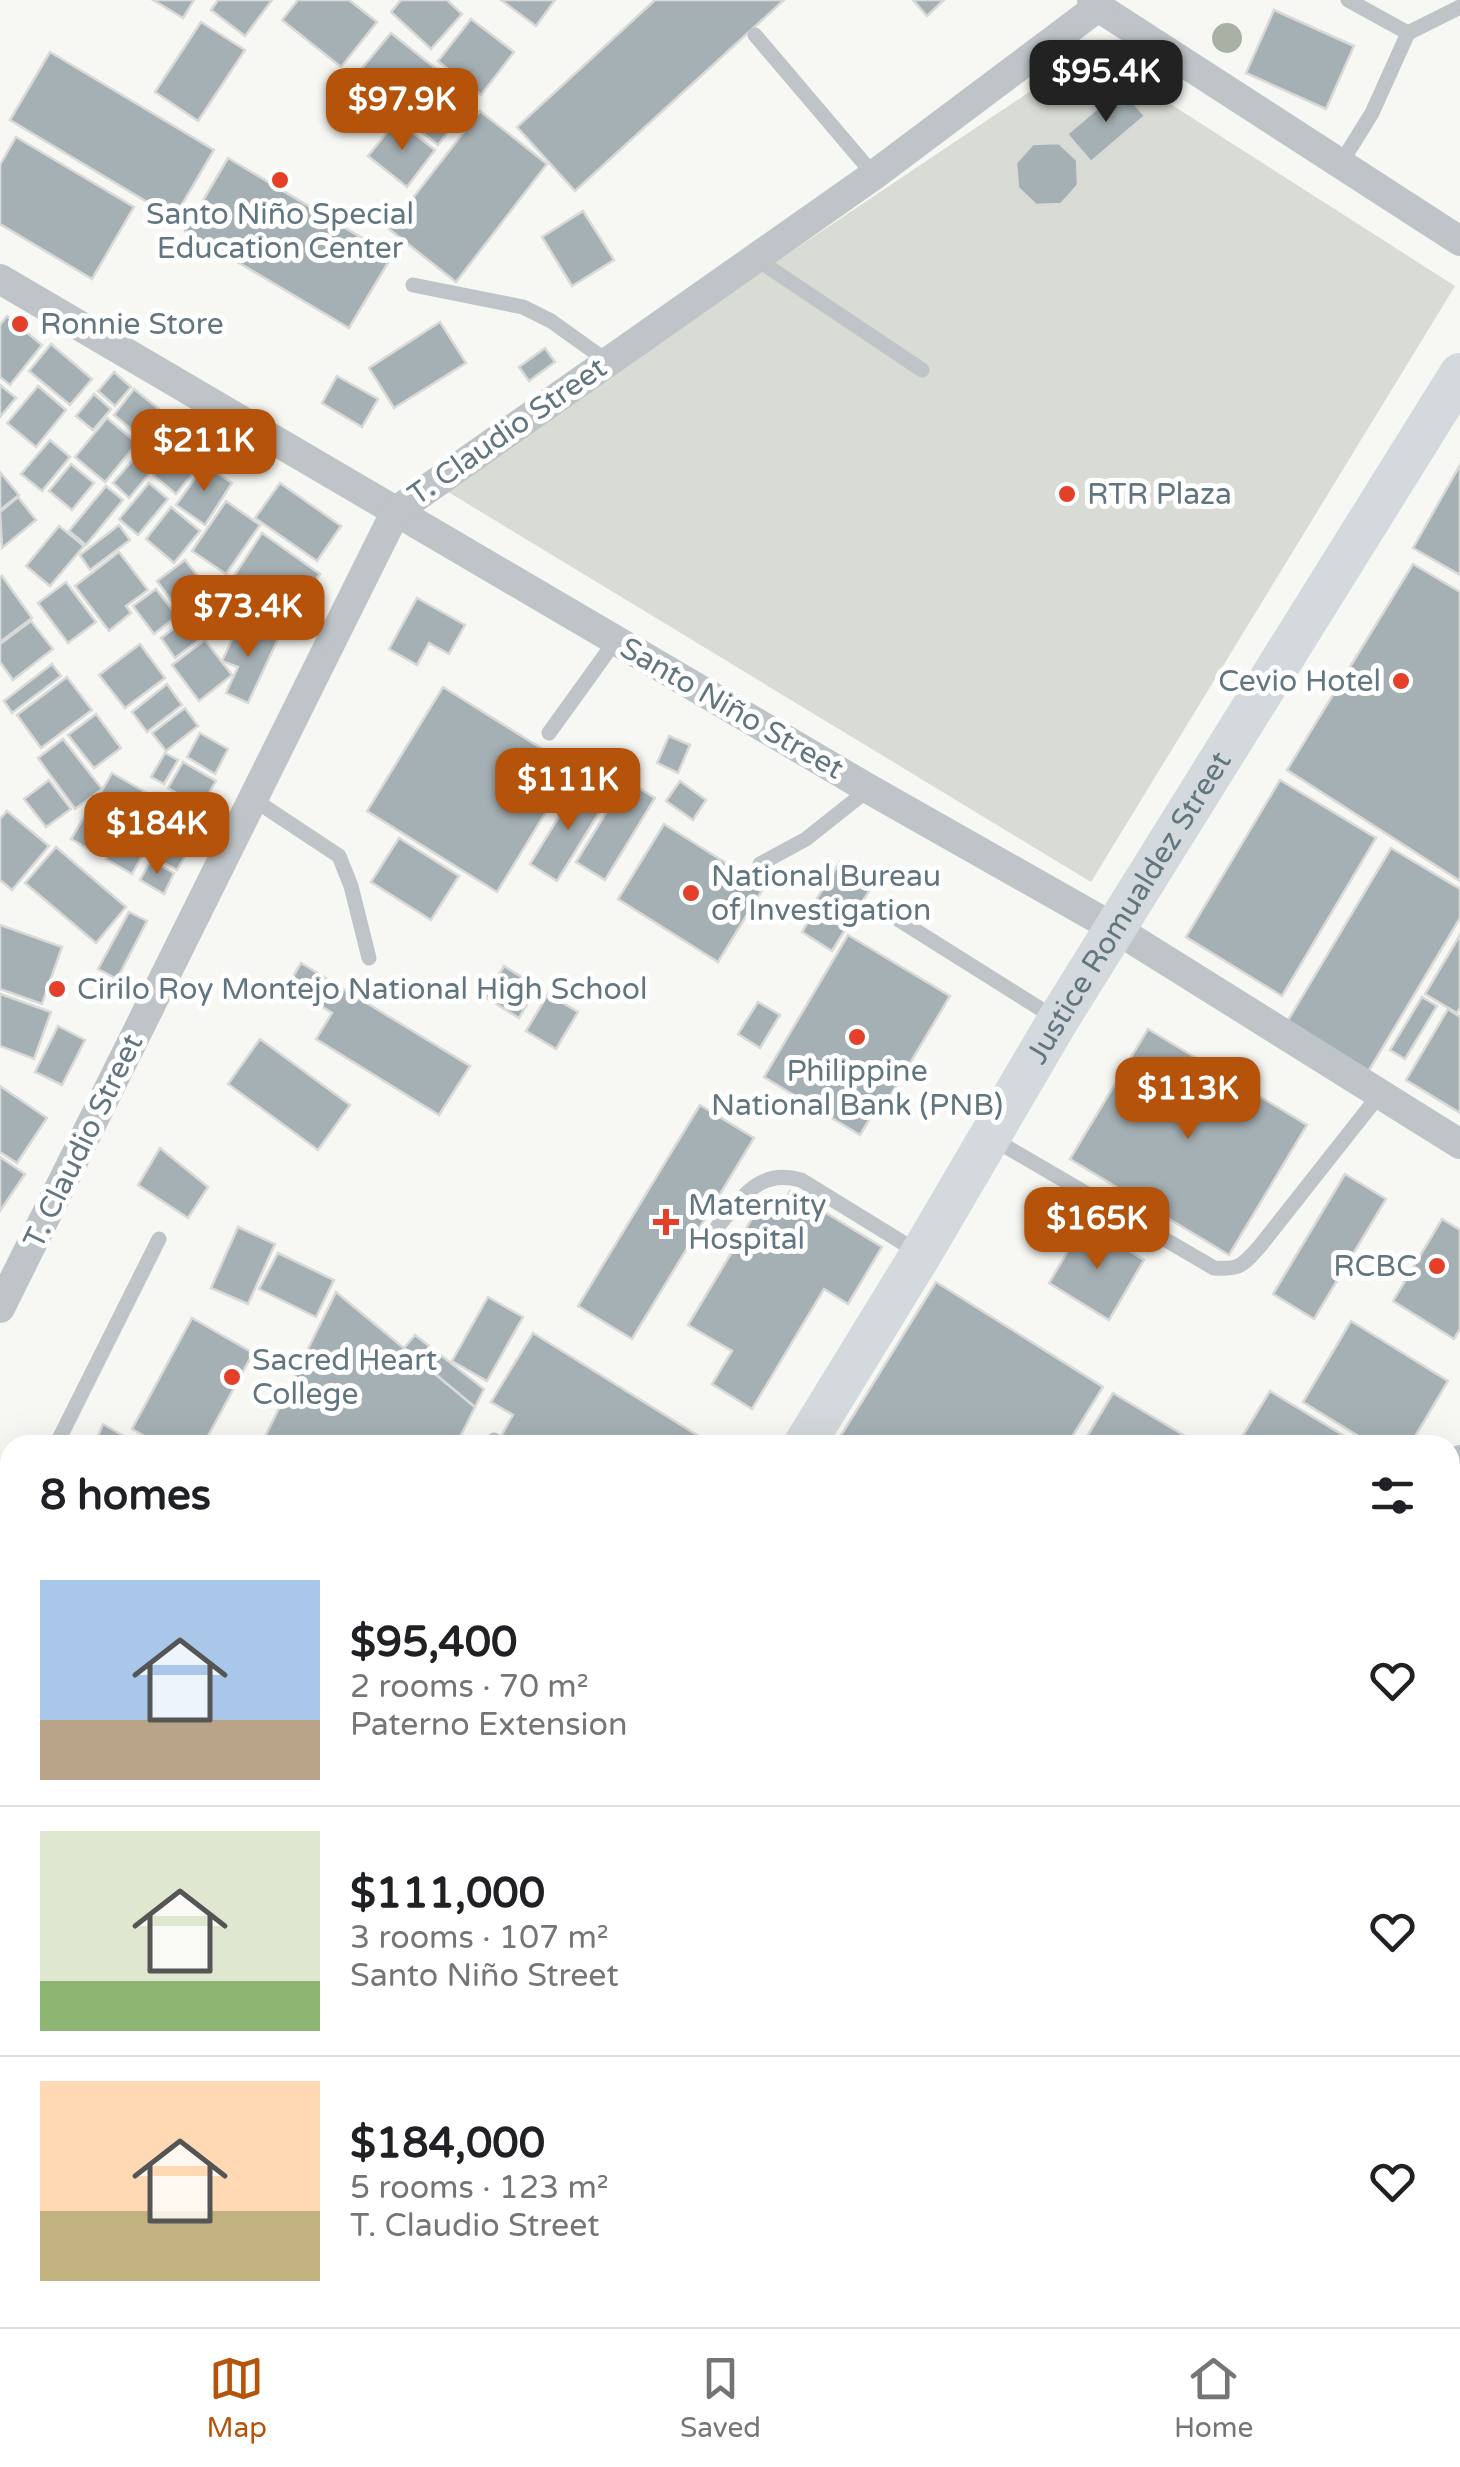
<!DOCTYPE html>
<html lang="en">
<head>
<meta charset="utf-8">
<style>
	body { margin:0; font-family:"Varela Round",sans-serif; background:#f2f2f2; color:#202124; height:100vh; display:flex; flex-direction:column; font-size:38px; white-space:nowrap }
	* { box-sizing:border-box; margin:0 }
	p { font-size:32px; color:#757577 }
	.icon { flex:none; width:55px; height:55px; fill:none; stroke:currentColor; stroke-width:2; stroke-linecap:round; stroke-linejoin:round }
	.map { position:relative; flex:1; overflow:hidden }
	.panel { position:absolute; left:0px; top:1435px; width:1460px; height:892px; display:flex; flex-direction:column; background:#fff; border-radius:30px 30px 0 0; box-shadow:0 10px 40px #0002 }
	.panel>* { flex:none }
	.price { position:absolute; translate:-50% -85px; padding:0 22px; border-radius:20px; background:#b45309; color:#fff; font-size:32px; line-height:65px; filter:drop-shadow(0 2px 5px #0008) }
	.price::after { content:''; position:absolute; left:50%; top:60px; width:30px; height:22px; margin-left:-15px; background:inherit; clip-path:polygon(0 0,100% 0,50% 100%) }
	.price.current { background:#222; color:#fff }
	ul { padding:0; list-style:none }
	li { display:flex; align-items:center; gap:30px; height:250px; padding:0 40px }
	li+li { border-top:2px solid #e0e0e0 }
	li span { display:grid; place-items:center; flex:none; width:280px; height:200px; border-radius:0px; color:#555 }
	li>.icon { margin-inline-start:auto }
	span .icon { width:120px; height:120px; fill:#fffc; stroke-width:1 }
	li b { font-size:42px }
	h2 { display:flex; justify-content:space-between; align-items:center; height:120px; padding:0 40px; font-size:42px }
	.menu { display:flex; justify-content:space-around; align-items:center; height:140px; border-top:2px solid #e0e0e0; background:#fff; font-size:28px; color:#757577 }
	.menu a { display:grid; justify-items:center; gap:5px }
	.menu .current { color:#b45309 }
	.map>svg:first-child { display:block }
	.green { fill:#d8dcd4 }
	.building { fill:#a5b0b4; stroke:#d9d9d7; stroke-width:2.5 }
	.lines { fill:none; stroke-linecap:round; stroke-linejoin:round }
	.service { stroke:#bec4c7; stroke-width:15 }
	.minor { stroke:#bec4c7; stroke-width:30 }
	.tertiary { stroke:#bec4c7; stroke-width:38 }
	.secondary { stroke:#d3d9dc; stroke-width:42 }
	.tree { fill:#a8b1a3 }
	.poi-dot { fill:#e43f28; stroke:#fff; stroke-width:4 }
	.labels { text-anchor:middle; stroke-width:10; stroke-linejoin:round; paint-order:stroke }
	.poi-label { font-size:30px; fill:#627680; stroke:#fff; text-anchor:start }
	.street-label { font-size:30px; fill:#627680; stroke:#fff }
</style>
</head>
<body>
<div class="map">
<svg width="1460" height="2327" viewBox="0 0 1460 2327">
	<rect width="100%" height="100%" fill="#f7f7f4"/>
	<polygon class="green" points="1089,52 1455,286 1091,882 440,487"/>
	<g class="building">
		<polygon points="153,0 194,0 183,18"/>
		<polygon points="218,0 272,0 245,36 211,10"/>
		<polygon points="298,0 349,0 377,22 341,67 282,20"/>
		<polygon points="401,0 447,0 462,14 431,49 391,12"/>
		<polygon points="501,0 555,0 536,26"/>
		<polygon points="655,0 784,0 575,191 517,127"/>
		<polygon points="913,0 944,0 927,16"/>
		<polygon points="1274,10 1354,46 1326,109 1246,73"/>
		<polygon points="471,19 514,52 481,95 438,61"/>
		<polygon points="201,22 245,50 198,121 155,92"/>
		<polygon points="391,33 474,99 438,145 354,78"/>
		<polygon points="50,52 214,150 174,218 10,120"/>
		<polygon points="1121,88 1145,116 1091,162 1067,134"/>
		<polygon points="480,111 547,164 456,282 389,229"/>
		<polygon points="397,120 435,150 407,187 368,156"/>
		<polygon points="16,137 134,207 92,279 0,224 0,165"/>
		<polygon points="1059,143 1077,160 1078,185 1061,204 1036,205 1018,188 1016,163 1033,144"/>
		<polygon points="228,158 392,256 349,328 185,231"/>
		<polygon points="583,211 614,260 572,286 542,237"/>
		<polygon points="7,316 42,345 10,385 0,377 0,325"/>
		<polygon points="440,322 466,363 394,408 369,368"/>
		<polygon points="51,344 92,379 70,405 29,371"/>
		<polygon points="545,348 555,362 529,381 519,367"/>
		<polygon points="114,372 131,387 115,406 98,391"/>
		<polygon points="337,376 378,399 362,427 322,403"/>
		<polygon points="0,385 16,398 0,417"/>
		<polygon points="38,386 66,410 36,447 7,423"/>
		<polygon points="134,389 164,413 143,439 114,415"/>
		<polygon points="94,394 111,409 93,430 76,416"/>
		<polygon points="174,417 213,449 176,494 153,475 161,465 145,451"/>
		<polygon points="107,418 137,443 105,482 75,457"/>
		<polygon points="50,440 70,457 42,491 21,474"/>
		<polygon points="139,453 155,467 129,498 113,483"/>
		<polygon points="71,464 94,483 72,510 49,491"/>
		<polygon points="205,464 232,483 205,525 176,505"/>
		<polygon points="1460,465 1460,575 1413,548"/>
		<polygon points="0,472 19,495 0,510"/>
		<polygon points="149,483 168,499 138,535 119,519"/>
		<polygon points="280,483 341,526 317,561 255,518"/>
		<polygon points="106,486 123,500 86,545 69,531"/>
		<polygon points="18,497 36,520 2,548 0,512"/>
		<polygon points="226,501 260,525 226,574 192,551"/>
		<polygon points="171,507 200,531 174,563 146,539"/>
		<polygon points="119,525 130,540 90,570 80,555"/>
		<polygon points="59,526 84,546 50,586 26,566"/>
		<polygon points="262,533 320,574 289,619 232,579"/>
		<polygon points="119,552 148,590 126,606 131,613 109,631 75,586"/>
		<polygon points="185,560 208,589 179,611 157,581"/>
		<polygon points="1413,564 1460,592 1460,881 1287,770"/>
		<polygon points="2,576 32,618 0,642 0,578"/>
		<polygon points="66,582 96,622 68,643 38,603"/>
		<polygon points="156,589 177,616 154,634 133,606"/>
		<polygon points="417,598 465,625 449,654 429,643 417,665 389,649"/>
		<polygon points="205,600 218,618 201,631 188,613"/>
		<polygon points="31,621 53,649 13,680 0,662 0,644"/>
		<polygon points="184,621 199,640 175,658 161,638"/>
		<polygon points="240,622 278,639 248,703 226,693 238,667 222,661"/>
		<polygon points="205,640 232,675 199,701 172,665"/>
		<polygon points="140,644 165,678 125,708 99,675"/>
		<polygon points="52,664 61,676 12,713 4,701"/>
		<polygon points="67,677 92,710 41,748 17,715"/>
		<polygon points="167,684 182,705 147,732 132,712"/>
		<polygon points="443,687 573,768 497,892 367,811"/>
		<polygon points="185,708 198,726 166,751 152,733"/>
		<polygon points="96,714 121,748 94,768 68,735"/>
		<polygon points="200,733 228,749 215,774 187,757"/>
		<polygon points="669,736 690,745 678,773 657,763"/>
		<polygon points="63,739 102,789 75,809 38,758"/>
		<polygon points="165,753 178,760 164,784 151,777"/>
		<polygon points="183,762 216,781 201,807 168,788"/>
		<polygon points="112,773 157,799 139,829 95,803"/>
		<polygon points="49,780 71,809 46,827 24,799"/>
		<polygon points="626,780 655,798 605,880 576,862"/>
		<polygon points="1280,780 1376,838 1282,996 1186,937"/>
		<polygon points="680,781 706,800 693,820 666,801"/>
		<polygon points="578,785 605,803 557,881 530,864"/>
		<polygon points="165,796 201,817 186,842 150,822"/>
		<polygon points="90,807 117,823 99,855 71,839"/>
		<polygon points="7,811 49,846 12,890 0,880 0,819"/>
		<polygon points="664,824 764,887 718,962 618,899"/>
		<polygon points="125,825 151,840 132,874 106,859"/>
		<polygon points="160,833 189,849 177,870 148,854"/>
		<polygon points="399,838 459,876 431,920 371,882"/>
		<polygon points="56,847 126,907 96,943 25,883"/>
		<polygon points="1391,848 1460,889 1460,918 1368,1072 1287,1022"/>
		<polygon points="151,860 174,873 164,894 140,880"/>
		<polygon points="840,862 874,883 832,951 802,932 820,902 816,900"/>
		<polygon points="129,912 147,921 117,979 98,969"/>
		<polygon points="0,925 62,947 42,1004 0,989"/>
		<polygon points="848,935 950,996 888,1100 883,1097 860,1135 764,1077"/>
		<polygon points="1460,935 1460,1008 1457,1013 1425,994"/>
		<polygon points="301,963 470,1066 439,1115 316,1039 332,1013 288,985"/>
		<polygon points="504,966 537,987 519,1018 485,997"/>
		<polygon points="0,994 51,1012 34,1059 0,1046"/>
		<polygon points="548,994 578,1012 556,1049 526,1031"/>
		<polygon points="1422,997 1437,1006 1405,1059 1390,1050"/>
		<polygon points="758,1002 780,1015 760,1048 738,1034"/>
		<polygon points="1448,1009 1460,1017 1460,1113 1406,1080"/>
		<polygon points="58,1026 85,1040 62,1085 35,1072"/>
		<polygon points="1148,1029 1307,1125 1229,1255 1070,1159"/>
		<polygon points="260,1039 350,1105 318,1150 228,1084"/>
		<polygon points="0,1086 47,1118 17,1163 0,1152"/>
		<polygon points="700,1105 754,1138 632,1339 578,1306"/>
		<polygon points="160,1148 208,1187 188,1218 138,1185"/>
		<polygon points="0,1157 25,1174 0,1211"/>
		<polygon points="1345,1174 1386,1199 1314,1319 1273,1294"/>
		<polygon points="790,1191 882,1247 848,1304 824,1289 752,1409 712,1384 732,1351 688,1325 762,1202 778,1212"/>
		<polygon points="1442,1219 1460,1230 1460,1329 1454,1339 1393,1301"/>
		<polygon points="1084,1224 1144,1260 1109,1320 1049,1283"/>
		<polygon points="238,1227 275,1244 248,1304 211,1288"/>
		<polygon points="278,1253 334,1280 316,1317 259,1289"/>
		<polygon points="936,1282 1103,1387 1067,1445 835,1445"/>
		<polygon points="336,1292 475,1407 456,1445 261,1445"/>
		<polygon points="488,1297 523,1317 487,1381 452,1361"/>
		<polygon points="192,1318 253,1353 203,1445 160,1445 132,1429"/>
		<polygon points="1351,1321 1448,1381 1410,1445 1373,1445 1303,1402"/>
		<polygon points="533,1333 697,1435 691,1445 496,1445 513,1415 491,1402"/>
		<polygon points="415,1335 484,1389 475,1407 404,1348"/>
		<polygon points="1270,1391 1359,1445 1237,1445"/>
		<polygon points="1113,1393 1200,1445 1082,1445"/>
		<polygon points="103,1424 139,1445 94,1445"/>
		<polygon points="1460,1533 1460,1591 1450,1585 1450,1547"/>
		<polygon points="1450,1589 1460,1595 1460,1683 1450,1679"/>
		<polygon points="10,1599 10,1628 0,1623 0,1618"/>
		<polygon points="1,1635 10,1639 10,1664 0,1659"/>
		<polygon points="1450,1684 1460,1688 1460,1782 1450,1778"/>
		<polygon points="0,1696 10,1702 10,1757 3,1770 0,1768"/>
		<polygon points="1450,1794 1460,1798 1460,1834 1450,1859"/>
		<polygon points="0,1874 10,1879 10,1967 0,1962"/>
		<polygon points="1450,1932 1460,1935 1460,1981 1450,1979"/>
		<polygon points="1450,2088 1460,2091 1460,2128 1450,2126"/>
		<polygon points="0,2090 10,2097 10,2300 0,2293"/>
		<polygon points="1450,2144 1460,2146 1460,2188 1450,2186"/>
		<polygon points="1452,2202 1460,2204 1460,2242 1450,2240"/>
		<polygon points="1450,2246 1460,2247 1460,2288 1450,2286"/>
		<polygon points="1450,2300 1460,2302 1460,2327 1435,2327 1440,2318 1450,2318"/>
		<polygon points="37,2318 194,2318 188,2327 52,2327"/>
		<polygon points="339,2318 397,2318 392,2327 332,2327"/>
		<polygon points="420,2318 608,2318 604,2327 441,2327"/>
		<polygon points="617,2318 647,2318 667,2327 613,2327"/>
		<polygon points="675,2318 736,2318 732,2327 697,2327"/>
		<polygon points="736,2318 876,2318 877,2327 732,2327"/>
		<polygon points="955,2318 966,2318 985,2327 951,2327"/>
		<polygon points="1151,2318 1189,2318 1184,2327 1148,2327"/>
		<polygon points="1284,2318 1315,2318 1332,2327 1279,2327"/>
		<polygon points="1357,2318 1432,2318 1427,2327 1352,2327"/>
	</g>
	<g class="lines">
		<g class="service">
			<polyline points="1408,33 1460,7"/>
			<polyline points="755,35 874,175"/>
			<polyline points="1341,163 1372,113 1408,33 1348,0"/>
			<polyline points="755,258 922,370"/>
			<polyline points="413,285 523,307 551,321 607,361"/>
			<polyline points="549,733 616,640"/>
			<polyline points="253,799 339,856 351,886 369,958"/>
			<polyline points="760,864 806,839 869,789"/>
			<polyline points="899,920 1055,1018"/>
			<path d="M993,1139l221,129c26,2 29,-3 46,-22l120,-152"/>
			<path d="M717,1227c26,-29 41,-59 84,-47l117,72"/>
			<polyline points="56,1445 159,1239"/>
			<polyline points="491,1445 494,1440"/>
			<polyline points="0,1499 10,1499"/>
		</g>
		<g class="minor">
			<polyline points="1092,0 1098,7 1460,241"/>
			<polyline points="0,279 869,789 1116,929 1460,1144"/>
			<polyline points="0,1308 396,511 874,175 1098,7"/>
			<polyline points="1450,1476 1460,1460"/>
			<polyline points="920,2327 924,2318"/>
		</g>
		<g class="tertiary">
			<polyline points="0,1818 10,1822"/>
			<polyline points="1073,2318 1092,2327"/>
		</g>
		<g class="secondary">
			<path id="s1" d="M804,1445l117,-191 137,-234 402,-646"/>
			<polyline points="264,2327 270,2318"/>
		</g>
	</g>
	<circle class="tree" cx="1227" cy="38" r="15"/>
	<g class="poi-dot">
		<circle cx="280" cy="180" r="10"/>
		<circle cx="20" cy="324" r="10"/>
		<circle cx="1067" cy="494" r="10"/>
		<circle cx="1401" cy="681" r="10"/>
		<circle cx="691" cy="893" r="10"/>
		<circle cx="57" cy="989" r="10"/>
		<circle cx="857" cy="1037" r="10"/>
		<path d="M661 1207h10v10h10v10h-10v10h-10v-10h-10v-10h10z"/>
		<circle cx="1437" cy="1266" r="10"/>
		<circle cx="232" cy="1377" r="10"/>
	</g>
	<g class="labels">
		<g class="poi-label">
			<text x="280" y="224" text-anchor="middle">Santo Niño Special<tspan x="280" dy="34">Education Center</tspan></text>
			<text x="40" y="334">Ronnie Store</text>
			<text x="1087" y="504">RTR Plaza</text>
			<text x="1381" y="691" text-anchor="end">Cevio Hotel</text>
			<text x="711" y="886">National Bureau<tspan x="711" dy="34">of Investigation</tspan></text>
			<text x="77" y="999">Cirilo Roy Montejo National High School</text>
			<text x="857" y="1081" text-anchor="middle">Philippine<tspan x="857" dy="34">National Bank (PNB)</tspan></text>
			<text x="688" y="1215">Maternity<tspan x="688" dy="34">Hospital</tspan></text>
			<text x="1417" y="1276" text-anchor="end">RCBC</text>
			<text x="252" y="1370">Sacred Heart<tspan x="252" dy="34">College</tspan></text>
		</g>
		<g class="street-label">
			<text transform="translate(507 431) rotate(-35)" y="10">T. Claudio Street</text>
			<text transform="translate(732 708) rotate(30)" y="10">Santo Niño Street</text>
			<text dy="10" stroke="none"><textPath href="#s1" startOffset="628">Justice Romualdez Street</textPath></text>
			<text transform="translate(83 1141) rotate(-64)" y="10">T. Claudio Street</text>
		</g>
	</g>
</svg>
<b class="price current" style="left:1106px;top:125px">$95.4K</b>
<b class="price" style="left:402px;top:153px">$97.9K</b>
<b class="price" style="left:204px;top:494px">$211K</b>
<b class="price" style="left:248px;top:660px">$73.4K</b>
<b class="price" style="left:568px;top:833px">$111K</b>
<b class="price" style="left:157px;top:877px">$184K</b>
<b class="price" style="left:1188px;top:1142px">$113K</b>
<b class="price" style="left:1097px;top:1272px">$165K</b>
<section class="panel">
<h2>8 homes<svg class="icon" aria-label="filters" viewBox="0 0 24 24"><path d="M4 7h16M4 17h16"/><circle cx="9" cy="7" r="2"/><circle cx="15" cy="17" r="2"/></svg></h2>
<ul>
<li><span style="background:linear-gradient(#a9c7e8 70%,#b9a48a 0)"><svg class="icon" aria-label="home" viewBox="0 0 24 24"><path d="M3 11l9-7 9 7M6 9v11h12V9"/></svg></span><div><b>$95,400</b><p>2 rooms · 70 m²</p><p>Paterno Extension</p></div><svg class="icon" aria-label="heart" viewBox="0 0 24 24"><path d="M12 20l-8-8c-3-5 5-10 8-4 3-6 11-1 8 4z"/></svg></li>
<li><span style="background:linear-gradient(#dfe7d0 75%,#8fb573 0)"><svg class="icon" aria-label="home" viewBox="0 0 24 24"><path d="M3 11l9-7 9 7M6 9v11h12V9"/></svg></span><div><b>$111,000</b><p>3 rooms · 107 m²</p><p>Santo Niño Street</p></div><svg class="icon" aria-label="heart" viewBox="0 0 24 24"><path d="M12 20l-8-8c-3-5 5-10 8-4 3-6 11-1 8 4z"/></svg></li>
<li><span style="background:linear-gradient(#ffd9b3 65%,#c2b280 0)"><svg class="icon" aria-label="home" viewBox="0 0 24 24"><path d="M3 11l9-7 9 7M6 9v11h12V9"/></svg></span><div><b>$184,000</b><p>5 rooms · 123 m²</p><p>T. Claudio Street</p></div><svg class="icon" aria-label="heart" viewBox="0 0 24 24"><path d="M12 20l-8-8c-3-5 5-10 8-4 3-6 11-1 8 4z"/></svg></li>
</ul>
</section>
</div>
<nav class="menu">
<a class="current"><svg class="icon" aria-label="map" viewBox="0 0 24 24"><path d="M3 6l6-2 6 2 6-2v14l-6 2-6-2-6 2zM9 4v14M15 6v14"/></svg>Map</a>
<a><svg class="icon" aria-label="saved" viewBox="0 0 24 24"><path d="M7 4h10v16l-5-4-5 4z"/></svg>Saved</a>
<a><svg class="icon" aria-label="home" viewBox="0 0 24 24"><path d="M3 11l9-7 9 7M6 9v11h12V9"/></svg>Home</a>
</nav>
</body>
</html>
